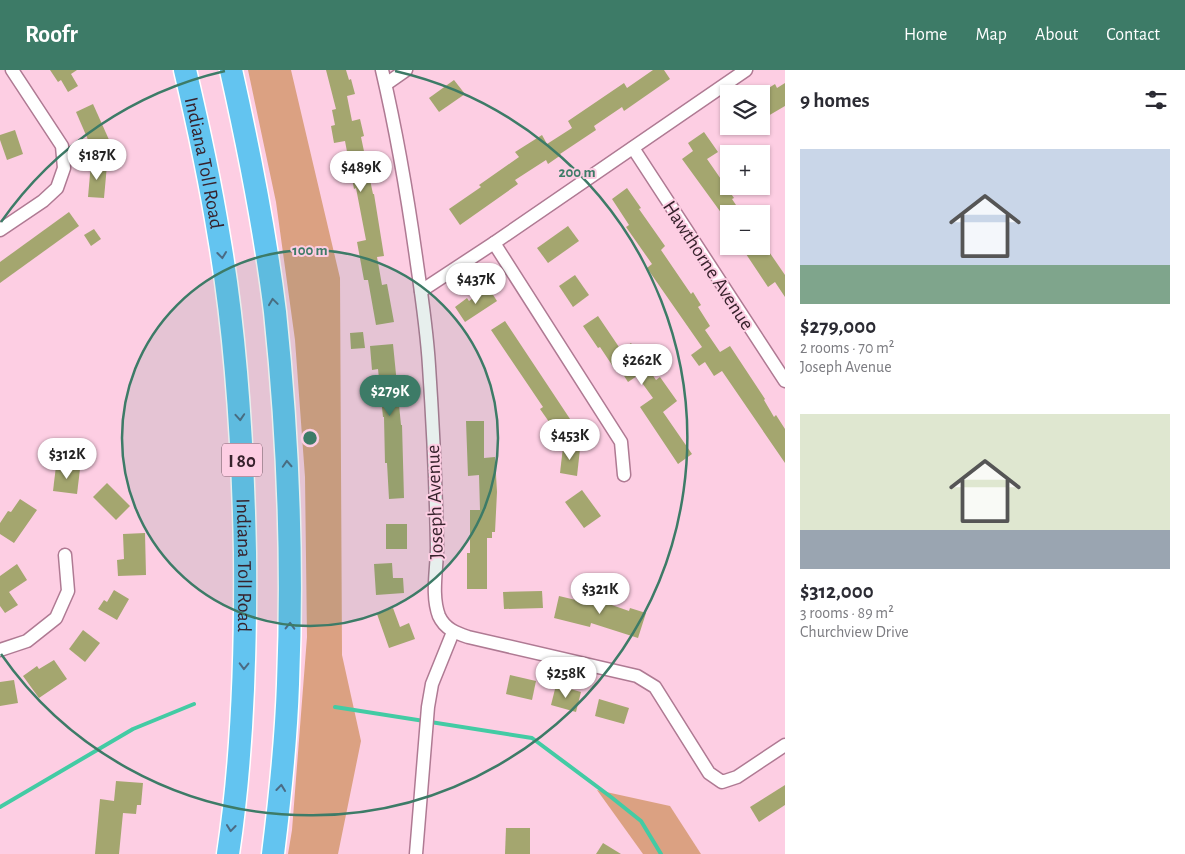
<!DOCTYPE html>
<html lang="en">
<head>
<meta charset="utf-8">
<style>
	body { margin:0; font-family:"Alegreya Sans",sans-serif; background:#f7f7f7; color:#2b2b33; height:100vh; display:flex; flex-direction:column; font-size:19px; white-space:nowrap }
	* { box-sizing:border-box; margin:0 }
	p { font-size:16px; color:#7c7c81 }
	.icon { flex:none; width:28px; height:28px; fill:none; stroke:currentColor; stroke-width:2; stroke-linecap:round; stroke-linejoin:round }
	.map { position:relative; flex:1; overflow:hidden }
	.sheet { display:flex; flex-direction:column; background:#fff; width:400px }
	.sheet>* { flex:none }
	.tools { position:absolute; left:720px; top:15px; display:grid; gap:10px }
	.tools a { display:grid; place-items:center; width:50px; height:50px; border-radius:0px; background:#fff; box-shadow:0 1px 4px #0004; font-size:25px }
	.price { position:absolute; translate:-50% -42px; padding:0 11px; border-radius:18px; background:#fff; color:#222; font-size:16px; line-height:32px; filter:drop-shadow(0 1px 2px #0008) }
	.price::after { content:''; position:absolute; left:50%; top:30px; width:15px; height:11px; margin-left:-8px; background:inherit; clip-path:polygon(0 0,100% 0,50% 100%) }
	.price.active { background:#3d7b67; color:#fff }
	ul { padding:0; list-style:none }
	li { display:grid; align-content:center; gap:10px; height:265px; padding:0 15px }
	li span { display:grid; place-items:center; height:155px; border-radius:0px; color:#555 }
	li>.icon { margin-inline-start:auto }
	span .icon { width:90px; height:90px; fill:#fffc; stroke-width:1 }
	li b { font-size:21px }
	h2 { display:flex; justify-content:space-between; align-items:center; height:60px; padding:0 15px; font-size:21px }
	header { display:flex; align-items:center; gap:30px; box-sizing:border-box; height:70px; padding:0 25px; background:#3d7b67; color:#fff }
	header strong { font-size:24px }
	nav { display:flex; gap:28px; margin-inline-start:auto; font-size:18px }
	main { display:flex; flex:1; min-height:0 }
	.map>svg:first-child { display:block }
	.green { fill:#dba182 }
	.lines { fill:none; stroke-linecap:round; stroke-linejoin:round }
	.stream { stroke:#43cba4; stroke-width:4 }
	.building { fill:#a4a66f }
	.street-casing { stroke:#af7a93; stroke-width:15 }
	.highway-casing { stroke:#fff; stroke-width:25 }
	.street { stroke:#fff; stroke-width:12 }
	.highway { stroke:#63c4f0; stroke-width:22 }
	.oneway { stroke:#4b6b84 }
	.ring { fill:none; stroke:#3d7b67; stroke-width:2.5 }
	.labels { text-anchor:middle; stroke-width:4; stroke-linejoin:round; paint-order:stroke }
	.shield { fill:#fdcee3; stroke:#725663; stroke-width:1 }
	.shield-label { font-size:19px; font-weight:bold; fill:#37222c }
	.street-label { font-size:20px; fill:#37222c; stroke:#fdcee3 }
	.centre { fill:#3d7b67; stroke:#fdcee3; stroke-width:2.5 }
	.ring-label { font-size:15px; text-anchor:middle; font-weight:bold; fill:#3d7b67; stroke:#fdcee3; stroke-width:4; stroke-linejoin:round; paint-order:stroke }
</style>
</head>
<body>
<header>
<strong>Roofr</strong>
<nav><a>Home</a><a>Map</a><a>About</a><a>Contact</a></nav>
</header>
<main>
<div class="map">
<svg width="785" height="784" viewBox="0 0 785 784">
	<rect width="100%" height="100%" fill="#fdcee3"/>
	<g class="green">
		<polygon points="248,0 291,0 340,208 342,585 361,671 338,784 288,784 292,760 307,567 305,407 295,270 276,132"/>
		<polygon points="597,720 670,736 701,784 643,784"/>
	</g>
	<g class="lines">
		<g class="stream">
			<polyline points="335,637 532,668 611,727 641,751 661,784"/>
			<polyline points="0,737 133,659 194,634"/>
		</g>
	</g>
	<g class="building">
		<polygon points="50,0 77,0 71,4 78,16 68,22 61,10 58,12"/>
		<polygon points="326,0 346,0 349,10 351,9 355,24 347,26 352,51 360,49 364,66 361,67 373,124 374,124 384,186 377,187 382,215 387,214 394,252 376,255 368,210 364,210 357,172 366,170 356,118 354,119 345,71 334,73 331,56 335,55 332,40 336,39"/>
		<polygon points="653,0 664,0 670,9 624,41 622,37 594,56 596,60 560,84 561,85 548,94 546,90 515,110 518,114 460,155 449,139 481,117 479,115 519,87 515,82 542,65 547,74 572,58 568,51 624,13 627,18"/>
		<polygon points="454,10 465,24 439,42 429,28"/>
		<polygon points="785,13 785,36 761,50 761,23 775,14 777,18"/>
		<polygon points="93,34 110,72 92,79 76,42"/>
		<polygon points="15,60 23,84 7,90 0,70 0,65"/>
		<polygon points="704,62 718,82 707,89 734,128 732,129 742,144 722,144 682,89 693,81 688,73"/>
		<polygon points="91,93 107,95 104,128 88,127"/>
		<polygon points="627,118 641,138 639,139 665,176 661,180 691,224 693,222 701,235 698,237 710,256 705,260 720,282 730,276 765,329 764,330 774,347 776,345 785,359 785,393 722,301 714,306 705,292 699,296 691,285 702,277 647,198 652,194 626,157 629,155 612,129"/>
		<polygon points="69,142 79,156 0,213 0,192"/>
		<polygon points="568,156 579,171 548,193 537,178"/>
		<polygon points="94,159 101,169 91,176 84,165"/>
		<polygon points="763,173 785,205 785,227 775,212 768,217 746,184 758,176 761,176"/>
		<polygon points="575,205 589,225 573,237 559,216"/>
		<polygon points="488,217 497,231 465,252 455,237 467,228 469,231"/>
		<polygon points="598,246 621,280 631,273 656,310 660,307 677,331 663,342 692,384 678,394 640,337 653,328 637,306 628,312 619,298 616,301 600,277 598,278 583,256"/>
		<polygon points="505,251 576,358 561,369 540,339 543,337 491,260"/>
		<polygon points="363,262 365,278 351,279 350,263"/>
		<polygon points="393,274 401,355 402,355 404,428 389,429 387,393 385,393 384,347 383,347 378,299 372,300 370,276"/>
		<polygon points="466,351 484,351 484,388 495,387 497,422 495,462 492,462 492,468 487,468 487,519 467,519 467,483 470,483 470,440 480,440 479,405 468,406"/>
		<polygon points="563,377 580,379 577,406 560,403"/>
		<polygon points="56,396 80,399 77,424 53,421"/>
		<polygon points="107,413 130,436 116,450 93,427"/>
		<polygon points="582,420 601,446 584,458 565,432"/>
		<polygon points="20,429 37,440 14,473 0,464 0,453 8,441 11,442"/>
		<rect x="386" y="454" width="21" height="25"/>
		<polygon points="145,463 146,505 118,506 117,490 124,489 123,464"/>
		<polygon points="392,493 393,508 403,508 404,523 376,525 374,494"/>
		<polygon points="17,494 27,510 9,522 18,535 5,543 0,536 0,506"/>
		<polygon points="114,520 129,529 117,550 98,539 104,530 107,532"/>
		<polygon points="542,521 543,538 504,539 503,522"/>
		<polygon points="559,526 584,532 586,526 629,541 630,538 646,543 638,568 591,553 590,557 554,548"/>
		<polygon points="393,538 400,557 409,553 415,569 389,578 377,544"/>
		<polygon points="83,560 100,573 85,592 69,579"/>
		<polygon points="54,590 67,609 39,628 23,606 37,596 39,599"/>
		<polygon points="510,605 536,611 532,630 506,624"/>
		<polygon points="14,610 18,633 0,636 0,612"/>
		<polygon points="556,615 581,622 576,642 551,635"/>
		<polygon points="599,629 629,638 624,654 595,646"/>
		<polygon points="116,711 143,713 141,735 137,735 136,744 123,743 119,784 95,784 100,729 114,731"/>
		<polygon points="785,715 785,735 759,752 750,737"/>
		<polygon points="506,758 530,758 530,784 505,784"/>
		<polygon points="603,773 621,784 596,784"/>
	</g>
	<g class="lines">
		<defs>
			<g id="street">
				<path d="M382,0c15,64 26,129 35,194 5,34 10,68 12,102 4,60 7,121 8,182 0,21 -6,47 2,68 6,13 17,17 29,21l169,39 18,11 54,86 13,9 15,-5 48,-32"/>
				<polyline points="386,14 406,0"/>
				<polyline points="633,78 785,311"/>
				<polyline points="0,160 43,131 57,118 64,98 62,76 12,0"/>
				<polyline points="494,173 621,372 624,405"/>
				<polyline points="421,221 494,173 746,0"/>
				<polyline points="0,580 27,571 56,548 68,521 65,485"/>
				<polyline points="416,784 428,637 432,614 453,562"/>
			</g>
			<g id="highway">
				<path id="s1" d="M185,0c13,55 25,111 34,167 18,104 24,211 26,316 1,100 -2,202 -17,301"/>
				<path d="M231,0c18,80 34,160 44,242 13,123 18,248 13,372 -2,57 -8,114 -15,170"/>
			</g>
		</defs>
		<use href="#street" class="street-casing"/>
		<use href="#highway" class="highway-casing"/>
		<use href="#street" class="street"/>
		<use href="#highway" class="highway"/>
	</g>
	<defs><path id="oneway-chevron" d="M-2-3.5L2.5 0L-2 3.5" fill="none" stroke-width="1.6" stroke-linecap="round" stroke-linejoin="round" transform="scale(1.25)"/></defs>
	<g class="oneway">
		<use href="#oneway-chevron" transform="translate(222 185) rotate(83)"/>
		<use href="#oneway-chevron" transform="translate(273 232) rotate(-98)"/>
		<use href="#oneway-chevron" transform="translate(240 347) rotate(86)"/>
		<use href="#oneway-chevron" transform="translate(287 394) rotate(-93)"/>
		<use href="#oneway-chevron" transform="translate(290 556) rotate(-89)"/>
		<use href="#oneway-chevron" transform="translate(244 596) rotate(91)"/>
		<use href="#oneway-chevron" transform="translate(281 718) rotate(-84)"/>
		<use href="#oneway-chevron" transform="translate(231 758) rotate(96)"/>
	</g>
	<circle cx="310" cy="368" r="188" fill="#3d7b67" fill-opacity=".12"/>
	<g class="ring">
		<circle cx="310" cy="368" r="188"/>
		<path d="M1 152A377 377 0 0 1 225 1M395 1A377 377 0 1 1 1 584"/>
	</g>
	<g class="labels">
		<rect class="shield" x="222" y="373.5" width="40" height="33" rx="4"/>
		<g class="shield-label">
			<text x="242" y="397">I 80</text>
		</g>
		<g class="street-label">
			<text dy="7" stroke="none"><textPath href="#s1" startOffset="95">Indiana Toll Road</textPath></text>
			<text transform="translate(709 195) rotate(57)" y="7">Hawthorne Avenue</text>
			<text transform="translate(434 432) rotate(-92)" y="7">Joseph Avenue</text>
			<text dy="7" stroke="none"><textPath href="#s1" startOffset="500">Indiana Toll Road</textPath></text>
		</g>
	</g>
	<circle cx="310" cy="368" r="8" class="centre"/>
	<g class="ring-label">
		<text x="577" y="107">200 m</text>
		<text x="310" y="185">100 m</text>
	</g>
</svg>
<div class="tools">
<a><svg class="icon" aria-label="layers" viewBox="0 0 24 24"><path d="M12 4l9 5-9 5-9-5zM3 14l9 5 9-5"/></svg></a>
<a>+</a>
<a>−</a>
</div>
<b class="price" style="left:97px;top:111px">$187K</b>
<b class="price" style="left:361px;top:123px">$489K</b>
<b class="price" style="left:476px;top:235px">$437K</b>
<b class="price" style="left:642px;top:316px">$262K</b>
<b class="price active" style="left:390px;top:347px">$279K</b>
<b class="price" style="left:570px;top:391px">$453K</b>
<b class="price" style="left:67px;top:410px">$312K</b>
<b class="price" style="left:600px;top:545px">$321K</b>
<b class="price" style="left:566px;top:629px">$258K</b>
</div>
<section class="sheet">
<h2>9 homes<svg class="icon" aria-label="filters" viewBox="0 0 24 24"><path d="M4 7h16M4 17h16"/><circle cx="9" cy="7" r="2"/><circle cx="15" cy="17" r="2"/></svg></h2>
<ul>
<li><span style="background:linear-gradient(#c9d6e8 75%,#7fa58c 0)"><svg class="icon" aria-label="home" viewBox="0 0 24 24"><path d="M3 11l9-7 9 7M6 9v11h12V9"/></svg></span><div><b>$279,000</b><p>2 rooms · 70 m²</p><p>Joseph Avenue</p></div></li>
<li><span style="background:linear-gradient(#dfe7d0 75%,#9aa5b1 0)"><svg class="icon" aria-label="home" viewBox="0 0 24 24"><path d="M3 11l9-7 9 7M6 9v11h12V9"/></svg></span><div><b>$312,000</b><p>3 rooms · 89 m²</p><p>Churchview Drive</p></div></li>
</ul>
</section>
</main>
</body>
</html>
